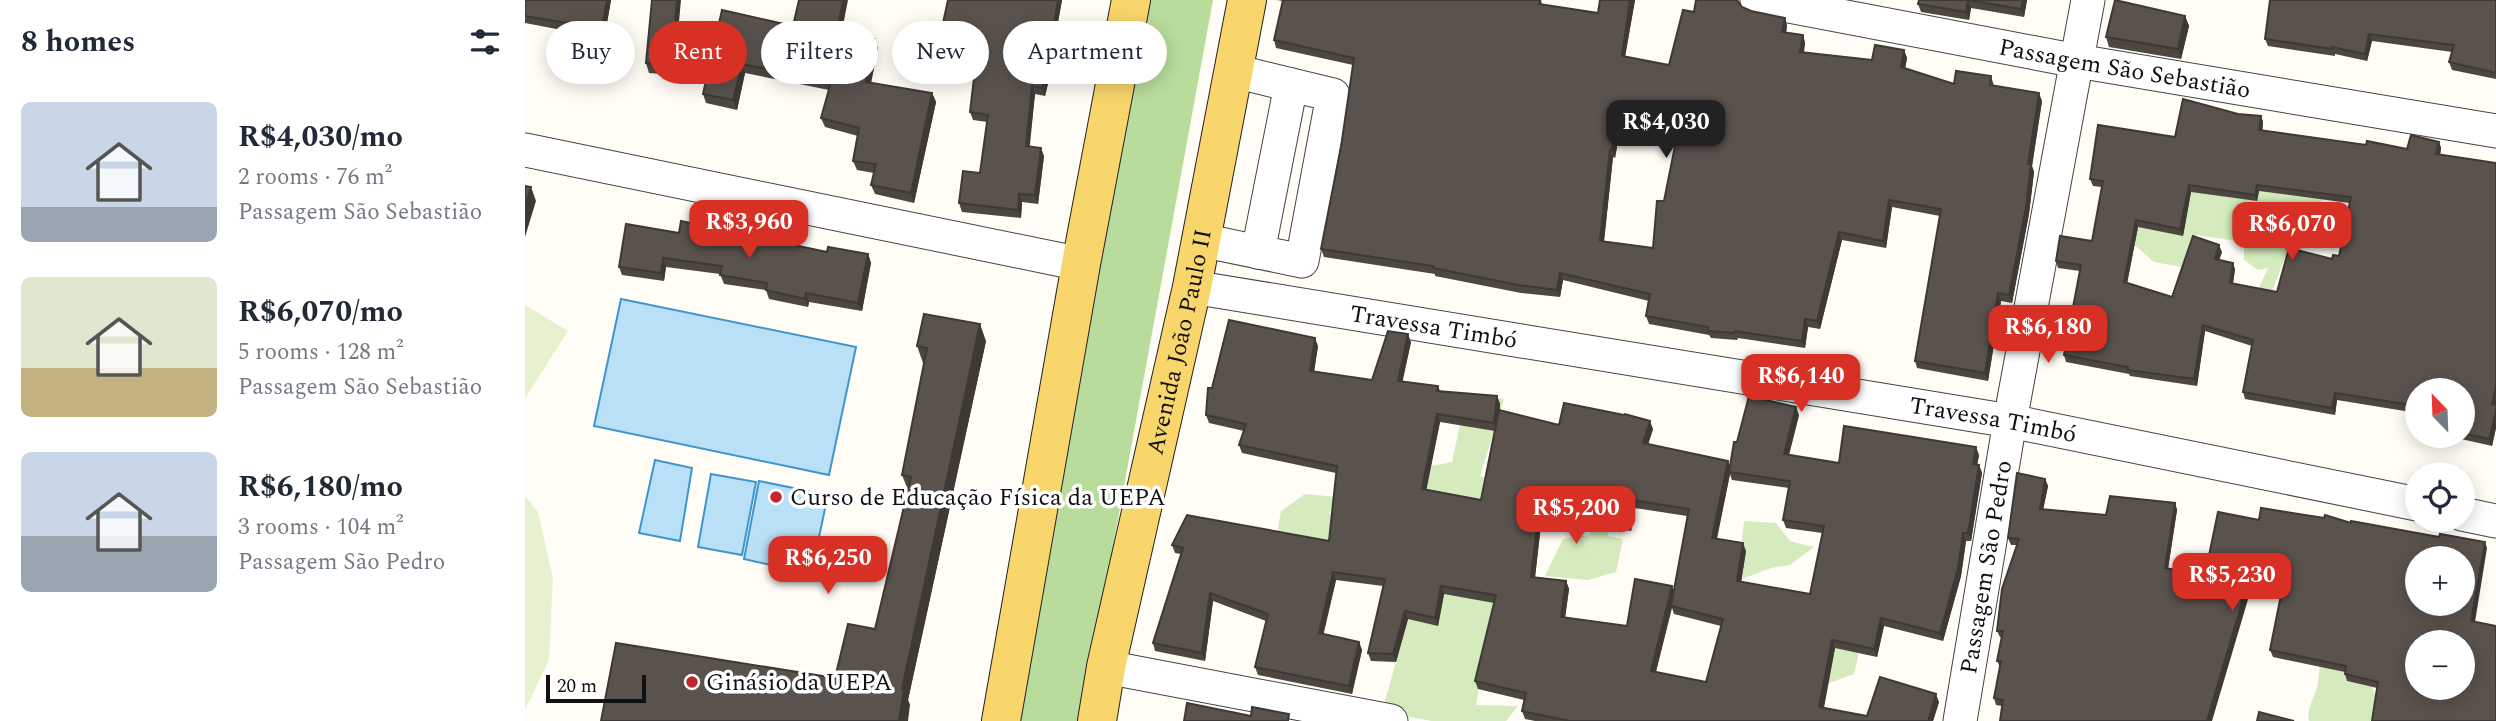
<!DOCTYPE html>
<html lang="en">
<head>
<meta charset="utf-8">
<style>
	body { margin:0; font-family:Spectral,serif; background:#f6f6f7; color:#1f2937; height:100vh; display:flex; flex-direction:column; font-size:26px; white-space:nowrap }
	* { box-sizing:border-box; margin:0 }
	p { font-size:23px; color:#747a83 }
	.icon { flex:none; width:38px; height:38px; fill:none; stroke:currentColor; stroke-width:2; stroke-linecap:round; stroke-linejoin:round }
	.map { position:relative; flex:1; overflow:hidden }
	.drawer { display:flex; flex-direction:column; background:#fff; width:525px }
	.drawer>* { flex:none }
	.guide { position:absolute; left:21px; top:21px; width:665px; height:63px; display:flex; gap:14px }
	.needle { width:46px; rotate:337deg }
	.fabs { position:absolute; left:1880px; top:378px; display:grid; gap:14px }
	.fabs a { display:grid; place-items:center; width:70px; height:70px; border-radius:50%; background:#fff; box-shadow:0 4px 18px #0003; font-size:35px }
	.scale { position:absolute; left:21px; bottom:18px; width:100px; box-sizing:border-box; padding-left:7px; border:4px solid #111; border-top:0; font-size:19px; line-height:24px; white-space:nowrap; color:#111; -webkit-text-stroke:5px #fff; paint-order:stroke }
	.price { position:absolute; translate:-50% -60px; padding:0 16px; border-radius:14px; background:#d93025; color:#fff; font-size:23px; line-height:46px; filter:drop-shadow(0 2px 4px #0008) }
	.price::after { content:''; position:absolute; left:50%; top:42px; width:21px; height:16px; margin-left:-10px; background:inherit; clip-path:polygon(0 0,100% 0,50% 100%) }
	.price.on { background:#222; color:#fff }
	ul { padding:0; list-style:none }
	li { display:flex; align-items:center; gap:21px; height:175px; padding:0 21px }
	li span { display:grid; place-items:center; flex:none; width:196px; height:140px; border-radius:10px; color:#555 }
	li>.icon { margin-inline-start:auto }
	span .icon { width:84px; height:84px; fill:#fffc; stroke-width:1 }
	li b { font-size:30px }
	h2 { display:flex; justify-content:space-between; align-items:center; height:84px; padding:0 21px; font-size:30px }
	.chip { padding:0 24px; border-radius:32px; background:#fff; box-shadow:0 4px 18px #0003; font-size:24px; line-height:63px }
	.chip.on { background:#d93025; color:#fff }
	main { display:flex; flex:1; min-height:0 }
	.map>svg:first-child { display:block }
	.green { fill:#d5ebbd }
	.forest { fill:#b9dc9c }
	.pitch { fill:#e6f2cf }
	.water { fill:#b9e0f7; stroke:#3f96cf; stroke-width:2 }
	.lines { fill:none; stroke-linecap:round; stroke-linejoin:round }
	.minor-casing { stroke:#444; stroke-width:35 }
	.major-casing { stroke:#222; stroke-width:40 }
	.minor { stroke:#fff; stroke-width:33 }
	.major { stroke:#f9d66b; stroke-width:38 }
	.wall { fill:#4d4742; fill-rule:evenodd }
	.shaded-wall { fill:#3f3936 }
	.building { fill:#5a524d; stroke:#3f3936; stroke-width:2; fill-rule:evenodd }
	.poi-dot { fill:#c4262e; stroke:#fff; stroke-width:2.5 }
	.labels { text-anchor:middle; stroke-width:7; stroke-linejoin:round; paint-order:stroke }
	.street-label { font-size:24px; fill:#111; stroke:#fff }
	.poi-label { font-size:24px; fill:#111; stroke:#fff; text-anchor:start }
</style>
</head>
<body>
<main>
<section class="drawer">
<h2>8 homes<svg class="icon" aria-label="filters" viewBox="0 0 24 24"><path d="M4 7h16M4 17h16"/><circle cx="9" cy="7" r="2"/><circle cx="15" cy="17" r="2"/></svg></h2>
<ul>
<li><span style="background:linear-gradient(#c9d6e8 75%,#9aa5b1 0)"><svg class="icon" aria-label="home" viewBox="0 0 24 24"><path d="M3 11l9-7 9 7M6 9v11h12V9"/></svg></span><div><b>R$4,030/mo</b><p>2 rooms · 76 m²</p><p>Passagem São Sebastião</p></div></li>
<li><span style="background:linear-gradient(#dfe7d0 65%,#c2b280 0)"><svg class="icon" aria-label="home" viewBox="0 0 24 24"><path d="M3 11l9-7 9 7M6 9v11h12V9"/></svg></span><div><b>R$6,070/mo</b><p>5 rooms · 128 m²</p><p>Passagem São Sebastião</p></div></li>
<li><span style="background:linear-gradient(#c9d6e8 60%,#9aa5b1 0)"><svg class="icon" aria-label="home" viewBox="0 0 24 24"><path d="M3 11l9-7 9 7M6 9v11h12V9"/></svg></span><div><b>R$6,180/mo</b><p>3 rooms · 104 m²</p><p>Passagem São Pedro</p></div></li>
</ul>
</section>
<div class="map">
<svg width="1971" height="721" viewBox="0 0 1971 721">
	<rect width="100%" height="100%" fill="#fffdf5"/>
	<g class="green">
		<polygon points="1736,165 1797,199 1795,243 1762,252 1745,297 1731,294 1743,268 1733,270 1719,260 1719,242 1671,235 1662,268 1629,262 1605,241 1609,220 1666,180"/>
		<polygon points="942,392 979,399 955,476 990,486 951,705 993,706 981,721 907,721 857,712 879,633 893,530 906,466 927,462"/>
		<polygon points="1090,492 1083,536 1098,539 1091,572 1063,580 1020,576 1038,539 1064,535"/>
		<polygon points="780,494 812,497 804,514 832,512 814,550 751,539 756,511"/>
		<polygon points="1219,521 1251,523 1265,541 1289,547 1265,565 1246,568 1217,579 1221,551 1217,541"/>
		<polygon points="1288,591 1334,653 1329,674 1304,683 1269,676 1269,608"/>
		<path d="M1797,647l31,8 -6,26 25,6 6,16 -4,18h-65c-3,-12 5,-22 8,-34 3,-12 2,-27 5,-40z"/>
	</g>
	<polygon class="forest" points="621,0 688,0 556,721 487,721"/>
	<g class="pitch">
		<polygon points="0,305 43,331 0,398"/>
		<polygon points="0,496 13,512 28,579 24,660 0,710"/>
	</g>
	<g class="water">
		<polygon points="96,299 331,347 304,475 69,426"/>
		<polygon points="130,460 167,468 155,541 114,533"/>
		<polygon points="186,474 231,482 217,555 173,547"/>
		<polygon points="234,481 303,495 286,574 219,559"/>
	</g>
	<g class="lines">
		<defs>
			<g id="minor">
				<path id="s1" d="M1232,0l320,61 419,70"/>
				<polyline points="0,150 556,264"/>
				<polyline points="676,240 777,261 808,95 709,71"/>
				<polyline points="733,252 766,85"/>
				<path id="s2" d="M667,287l818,134 407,83"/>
				<polyline points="1937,514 1971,521"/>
				<polyline points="581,667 866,721"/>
				<path id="s3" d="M1435,721l50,-300 78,-421"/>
			</g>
			<g id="major">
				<polyline points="476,721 556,264 606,0"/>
				<path id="s4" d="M572,721l9,-54 86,-380 55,-287"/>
			</g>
		</defs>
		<use href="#minor" class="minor-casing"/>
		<use href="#major" class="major-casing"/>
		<use href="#minor" class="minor"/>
		<use href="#major" class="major"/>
	</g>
	<g class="wall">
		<polygon points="0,0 86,0 75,63 42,57 39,49 42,31 0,23"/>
		<polygon points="127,0 149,75 124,73 121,63"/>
		<polygon points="423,0 537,0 531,33 534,39 520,96 510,94 504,146 519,156 513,204 497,202 496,218 437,212 434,203 455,173 462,122 448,120 445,112 452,51 418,46 415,37"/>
		<path d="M752,0h264l1,4 56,9 2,-13h35l-10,56 44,9 25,-53 44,-12 4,7 45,18 -1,8 17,2 2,8 -1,10 68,7 32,-10 3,8 -2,10 49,16 37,-8 3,10 48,15 -10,65 2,6 -5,42 -17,89 -11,-2 -13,80 -71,-13 -2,-7 25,-145 -48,-9 -6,41 -44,-8 -22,89 -12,-2 -3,21 -67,-10 -1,2 -26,-2 -2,-3 -60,-11 -3,-8 3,-15 -86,-21 -3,17 -39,-4 -86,-17v-2l-111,-17 -3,-8 20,-102 12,-82 -77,-17 -2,-8 9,-39zM1096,124l58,5 -15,72 -11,47 -49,-6 9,-85 2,1z"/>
		<polygon points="1394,0 1502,0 1499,17 1446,8 1444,20 1396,12 1393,4"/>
		<polygon points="1971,0 1971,79 1927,70 1924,62 1927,52 1847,41 1842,61 1810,54 1810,56 1743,46 1740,39"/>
		<polygon points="1660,16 1664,26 1656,59 1584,47 1581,37"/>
		<polygon points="268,26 317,33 353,48 346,83 407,93 411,102 389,203 350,194 346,185 349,173 332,170 328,161 333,136 300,127 296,118 304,90 220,73 212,110 181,103 178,94"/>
		<path d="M1713,114l23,2 2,6 -1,9 104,14 41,4 32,-7 2,6 -1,7 56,8v265l-4,18 -44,-10h14v-46h-45v23l-80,-13 -2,15 -90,-16 -2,-7 9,-46 -47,-15 -8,55 -67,-10 -1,-2 -63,-12 -2,-7 16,-84 -22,-3 -2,-7 36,-20 10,-54 -9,-1 -3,-7 85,-42zM1734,191l90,12 -10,53 -7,3 -55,33 -44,-8 2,-15 -16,-9 3,-8 -50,45 -45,-14 11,-56 45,9 8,-44 66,9z"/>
		<polygon points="154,233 302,252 343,254 346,263 337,311 284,302 283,307 244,299 241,290 199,284 195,274 141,267 139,281 97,275 94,267"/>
		<polygon points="461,341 383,700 385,705 310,678 350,629 383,490 377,475 400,363 398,363 392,346"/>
		<path d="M886,342l-9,39 36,5 2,5 57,5 3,8v6l59,15 94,4 -5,15 80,17 2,6 7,-25 62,-27 -10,40 50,8 140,-8 -2,10h2l3,8 -11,68h-5l-5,35 -18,65 -59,-15 -7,31 -42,-9 -11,60 43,8 72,-14 -6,19h-398l-10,-2 -3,-8 2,-11 -46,-11 -3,-8 19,-78 -50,-9 -6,32 -30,-7 -12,43 -25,-1 -3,-8 15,-67 -47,-6 -13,54 36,8 3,8 -10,44 -94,-19 -3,-8 11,-46 -53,-20 -8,60 -50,-10 -2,-8 28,-89 -6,-1 -3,-8 157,-4 7,-68 -94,-20 -3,-8 5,-14 -35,-8 -3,-8 6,-27 106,-42 -4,25 58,9zM915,422l55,9 -14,69 -55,-11zM1205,474l2,6 57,8 -6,32 3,8 36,5 -12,61 -69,-12 5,-31 -29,-12zM1110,508l52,8 -13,75 -2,-5 -45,40 -62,-8 4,-29 -3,-8 -31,-3 7,-62 89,15zM1147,608l2,6 47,12 -15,56 -50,-10z"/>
		<polygon points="1520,479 1523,486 1518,509 1581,515 1650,503 1652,510 1643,569 1680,575 1734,520 1826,523 1962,548 1852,688 1822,681 1820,674 1820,672 1748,657 1745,650 1760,576 1732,569 1477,706 1471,705 1469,698 1475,667 1472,661 1477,638 1475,637 1472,631 1492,545 1486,545 1483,538"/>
	</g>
	<g class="shaded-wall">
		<polygon points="82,0 86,0 75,63 72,55"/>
		<polygon points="152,0 156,0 149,75 146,66"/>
		<polygon points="318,0 323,0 315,41 312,32"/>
		<polygon points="533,0 537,0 531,33 534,39 520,96 517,88"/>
		<polygon points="1105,0 1110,0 1099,63 1097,56"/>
		<polygon points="1443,0 1446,8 1444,20 1441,12"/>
		<polygon points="1498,0 1502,0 1499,17 1496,9"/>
		<polygon points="1660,16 1664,26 1656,59 1653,49"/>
		<polygon points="1260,18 1262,25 1260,40 1257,32"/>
		<polygon points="1844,34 1847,41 1842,61 1840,54"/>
		<polygon points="1278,35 1280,43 1277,60 1275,52"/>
		<polygon points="349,39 353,48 344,92 341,82"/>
		<polygon points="1379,50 1382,58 1379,75 1376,67"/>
		<polygon points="217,64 220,73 212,110 208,100"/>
		<polygon points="507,86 510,94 504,154 501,146"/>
		<polygon points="407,93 411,102 389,203 386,193"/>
		<polygon points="1514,93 1517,101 1507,166 1509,172 1504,214 1487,303 1484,295"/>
		<polygon points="1093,116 1096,124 1090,158 1087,150"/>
		<polygon points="1736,116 1738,122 1737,137 1734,130"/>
		<polygon points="1914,142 1916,148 1914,161 1911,154"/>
		<polygon points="516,148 519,156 513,204 510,195"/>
		<polygon points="1085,150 1088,157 1078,249 1075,241"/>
		<polygon points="1664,185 1666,192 1658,236 1655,229"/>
		<polygon points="1732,185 1734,191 1732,201 1730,195"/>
		<polygon points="6,187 11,201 0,237 0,207"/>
		<polygon points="494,194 497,202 496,218 493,210"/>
		<polygon points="1364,200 1367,207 1361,248 1358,241"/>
		<polygon points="1611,220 1613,227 1601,289 1599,282"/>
		<polygon points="1314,232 1317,240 1295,329 1292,321"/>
		<polygon points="1694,245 1697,252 1692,266 1690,259"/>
		<polygon points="343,254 346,263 337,311 333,303"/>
		<polygon points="138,258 141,267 139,281 136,273"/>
		<polygon points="1708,263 1710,269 1707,290 1705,283"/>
		<polygon points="1035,273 1038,280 1035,297 1032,290"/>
		<polygon points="281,293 284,302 283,307 280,299"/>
		<polygon points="1473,293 1476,301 1463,381 1460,373"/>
		<polygon points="1280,319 1283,327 1280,348 1277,341"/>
		<polygon points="455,324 461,341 383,700 385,705 383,721 374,721 377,689"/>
		<polygon points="1678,325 1680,331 1672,386 1669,379"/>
		<polygon points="883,334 886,342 876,389 873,381"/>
		<polygon points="790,338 793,346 788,379 785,371"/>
		<polygon points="1971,386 1971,402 1969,410 1967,404"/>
		<polygon points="1810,393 1812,400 1810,415 1807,408"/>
		<polygon points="972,396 975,404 972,431 969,423"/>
		<polygon points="1271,407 1274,415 1262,462 1259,454"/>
		<polygon points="1971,411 1971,428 1967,446 1964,439"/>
		<polygon points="912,414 915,422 900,497 897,489"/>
		<polygon points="1125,421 1128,429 1121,451 1118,443"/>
		<polygon points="1451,447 1454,455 1451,472 1448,464"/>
		<polygon points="1203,461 1206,469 1190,546 1187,538"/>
		<polygon points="1454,465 1457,473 1446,541 1443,533"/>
		<polygon points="1520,479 1523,486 1517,516 1515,509"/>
		<polygon points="1107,500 1110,508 1106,531 1103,523"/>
		<polygon points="1650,503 1652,510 1642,575 1640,568"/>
		<polygon points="1014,509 1017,516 1009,585 1006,577"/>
		<polygon points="1438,533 1441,541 1436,576 1418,641 1415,633"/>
		<polygon points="1960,542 1962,548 1949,628 1946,621"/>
		<polygon points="1218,543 1221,551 1215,589 1212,581"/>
		<polygon points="1729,562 1732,569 1687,721 1682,721"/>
		<polygon points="808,572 811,580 797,641 794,633"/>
		<polygon points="1041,581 1044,589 1039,625 1036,617"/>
		<polygon points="916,586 919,594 913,626 910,618"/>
		<polygon points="1147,586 1150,594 1129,679 1126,671"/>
		<polygon points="685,593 688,601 680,661 677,653"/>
		<polygon points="880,611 883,619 871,662 868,654"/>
		<polygon points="1356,618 1359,626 1352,657 1349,649"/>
		<polygon points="1307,640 1310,648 1297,715 1294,707"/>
		<polygon points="834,642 837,650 827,694 824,686"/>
		<polygon points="1411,694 1414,702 1408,721 1403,721"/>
	</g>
	<g class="building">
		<polygon points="0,0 82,0 72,55 39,49 43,23 0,16"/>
		<polygon points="127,0 152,0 146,66 121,63"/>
		<polygon points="274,0 318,0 312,32 349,39 341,82 407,93 386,193 346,185 351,164 328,161 334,128 296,118 306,82 217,64 208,100 178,94 197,10 268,26"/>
		<polygon points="423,0 533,0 528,30 531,31 517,88 507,86 501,146 516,148 510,195 494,194 493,210 434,203 438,171 455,173 463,115 445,112 453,44 415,37"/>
		<path d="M758,0h257l-1,4 59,9 2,-13h30l-8,56 47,9 14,-55 11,2 2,-12h41l5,7 9,4 34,7 -3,14 21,3 -3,17 72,8 3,-15 29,5 -3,17 53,17 2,-13 35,5 -1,9 49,8 -11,71h3l-5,43 -17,88 -11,-2 -13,80 -70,-12 26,-152 -52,-9 -6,41 -44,-9 -22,89 -12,-2 -3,22 -67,-10 -1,2 -26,-2v-4l-62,-11 4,-22 -90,-21 -3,17 -39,-5 -85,-17v-2l-112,-17 20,-102 13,-89 -80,-18zM1093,116l62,5 -16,80h-7l-4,47 -53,-7 10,-91h2z"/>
		<polygon points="1394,0 1498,0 1496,9 1443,0 1441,12 1393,4"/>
		<polygon points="1590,0 1660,16 1653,49 1581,37"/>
		<polygon points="1745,0 1971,0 1971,73 1924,62 1929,45 1844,34 1840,54 1807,47 1807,49 1740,39"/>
		<path d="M1658,99l55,15 23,2 -2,14 107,15 1,-4 40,8 4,-14 28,7 -3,12 60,9v223l-4,18 4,1v6l-7,28 -27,-6v-43h-45v16l-82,-13 -3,15 -89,-16 10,-52 -50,-15 -9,54 -66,-9v-3l-64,-12 17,-90 -25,-4 4,-25 32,5 11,-60 -13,-2 8,-54 77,12zM1664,185l66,10 2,-10 94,12 -12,59 -6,-1 -1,4 -43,-11 -12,44 -47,-9 3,-20 -18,-4 4,-14 -26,-9 -21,61 -48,-15 12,-62 44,9z"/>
		<polygon points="0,186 6,187 0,207"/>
		<polygon points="156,221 302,252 303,247 343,254 333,303 281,293 280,299 241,290 242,283 195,275 197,266 138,258 136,273 94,267 101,224 154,233"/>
		<polygon points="399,314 455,324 377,689 379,689 374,721 76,721 91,643 310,678 323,624 350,629 386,477 377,475 402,348 392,346"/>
		<path d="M704,320l86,18 -5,33 62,9 16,-49 20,3 -10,47 40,5 -1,5 60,5 -3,27 -57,-9 -15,75 59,11 18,-90 60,15 5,-22 60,12 1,-1 25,7 -7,22 85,18 -16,77 31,5 -6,38 73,13 14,-68 -41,-6 7,-39 -61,-9 5,-30h3l12,-46 47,11 -12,47 55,9 5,-37 132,21 -3,17 6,1 -11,68h-5l-5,35 -18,65 -59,-15 -7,31 -42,-9 -13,67 48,9 13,-39 56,17 -8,27h-358l-48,-10 4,-18 -51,-12 21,-86 -55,-9 -6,32 -30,-7 -12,43 -25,-1 17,-74 -52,-7 -14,61 40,9 -10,44 -94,-19 13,-53 -58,-21 -8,60 -49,-10 30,-95 -11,-3 15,-30 142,26 8,-75 -98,-21 7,-21 -40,-9 2,-27h4zM1107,500l57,9 -18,97 52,13 -17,63 -55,-11 21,-85 -37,-7 -8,47 -66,-9 5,-36 -35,-4 8,-68 89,14z"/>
		<path d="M1492,473l28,6 -5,30 66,6 4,-19 65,7 -10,65 40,7 13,-63 41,8 2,-12 63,10 1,-3 26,8v-2l88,16 1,-3 45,8 -14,79 25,5v95h-124l6,-39 -33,-8 1,-8 -76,-16 16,-80 -32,-8 -47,159h-207l3,-21 -9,-2 7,-37h-4l6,-30h-6l5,-42 17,-50 -11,-1zM1892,558h45v46h-45zM1892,642h45v46h-45z"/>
		<polygon points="662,703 726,716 727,707 764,714 763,721 659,721"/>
		<polygon points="1734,712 1769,721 1732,721"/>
	</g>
	<g class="poi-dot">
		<circle cx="251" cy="497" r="7"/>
		<circle cx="167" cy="682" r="7"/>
	</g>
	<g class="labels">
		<g class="street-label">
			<text dy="8" stroke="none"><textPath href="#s1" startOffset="374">Passagem São Sebastião</textPath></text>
			<text dy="8" stroke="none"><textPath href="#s2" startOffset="245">Travessa Timbó</textPath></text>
			<text dy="8" stroke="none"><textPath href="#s4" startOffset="388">Avenida João Paulo II</textPath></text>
			<text dy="8" stroke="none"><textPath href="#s2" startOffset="812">Travessa Timbó</textPath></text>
			<text dy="8" stroke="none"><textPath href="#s3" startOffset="156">Passagem São Pedro</textPath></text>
		</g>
		<g class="poi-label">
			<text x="265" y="505">Curso de Educação Física da UEPA</text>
			<text x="181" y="690">Ginásio da UEPA</text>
		</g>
	</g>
</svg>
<div class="fabs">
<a><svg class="needle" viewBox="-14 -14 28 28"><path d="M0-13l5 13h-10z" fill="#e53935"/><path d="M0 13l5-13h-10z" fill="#747a83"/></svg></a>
<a><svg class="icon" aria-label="locate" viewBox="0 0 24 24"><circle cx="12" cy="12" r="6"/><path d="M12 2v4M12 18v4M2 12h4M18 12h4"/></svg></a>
<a>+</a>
<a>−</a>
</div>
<div class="scale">20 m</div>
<b class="price on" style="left:1141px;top:160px">R$4,030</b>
<b class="price" style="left:224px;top:260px">R$3,960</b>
<b class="price" style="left:1767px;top:262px">R$6,070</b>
<b class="price" style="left:1523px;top:365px">R$6,180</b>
<b class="price" style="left:1276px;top:414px">R$6,140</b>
<b class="price" style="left:1051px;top:546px">R$5,200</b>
<b class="price" style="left:303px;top:596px">R$6,250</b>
<b class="price" style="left:1707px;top:613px">R$5,230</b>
<div class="guide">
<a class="chip">Buy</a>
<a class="chip on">Rent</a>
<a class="chip">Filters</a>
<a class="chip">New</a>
<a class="chip">Apartment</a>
</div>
</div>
</main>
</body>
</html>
